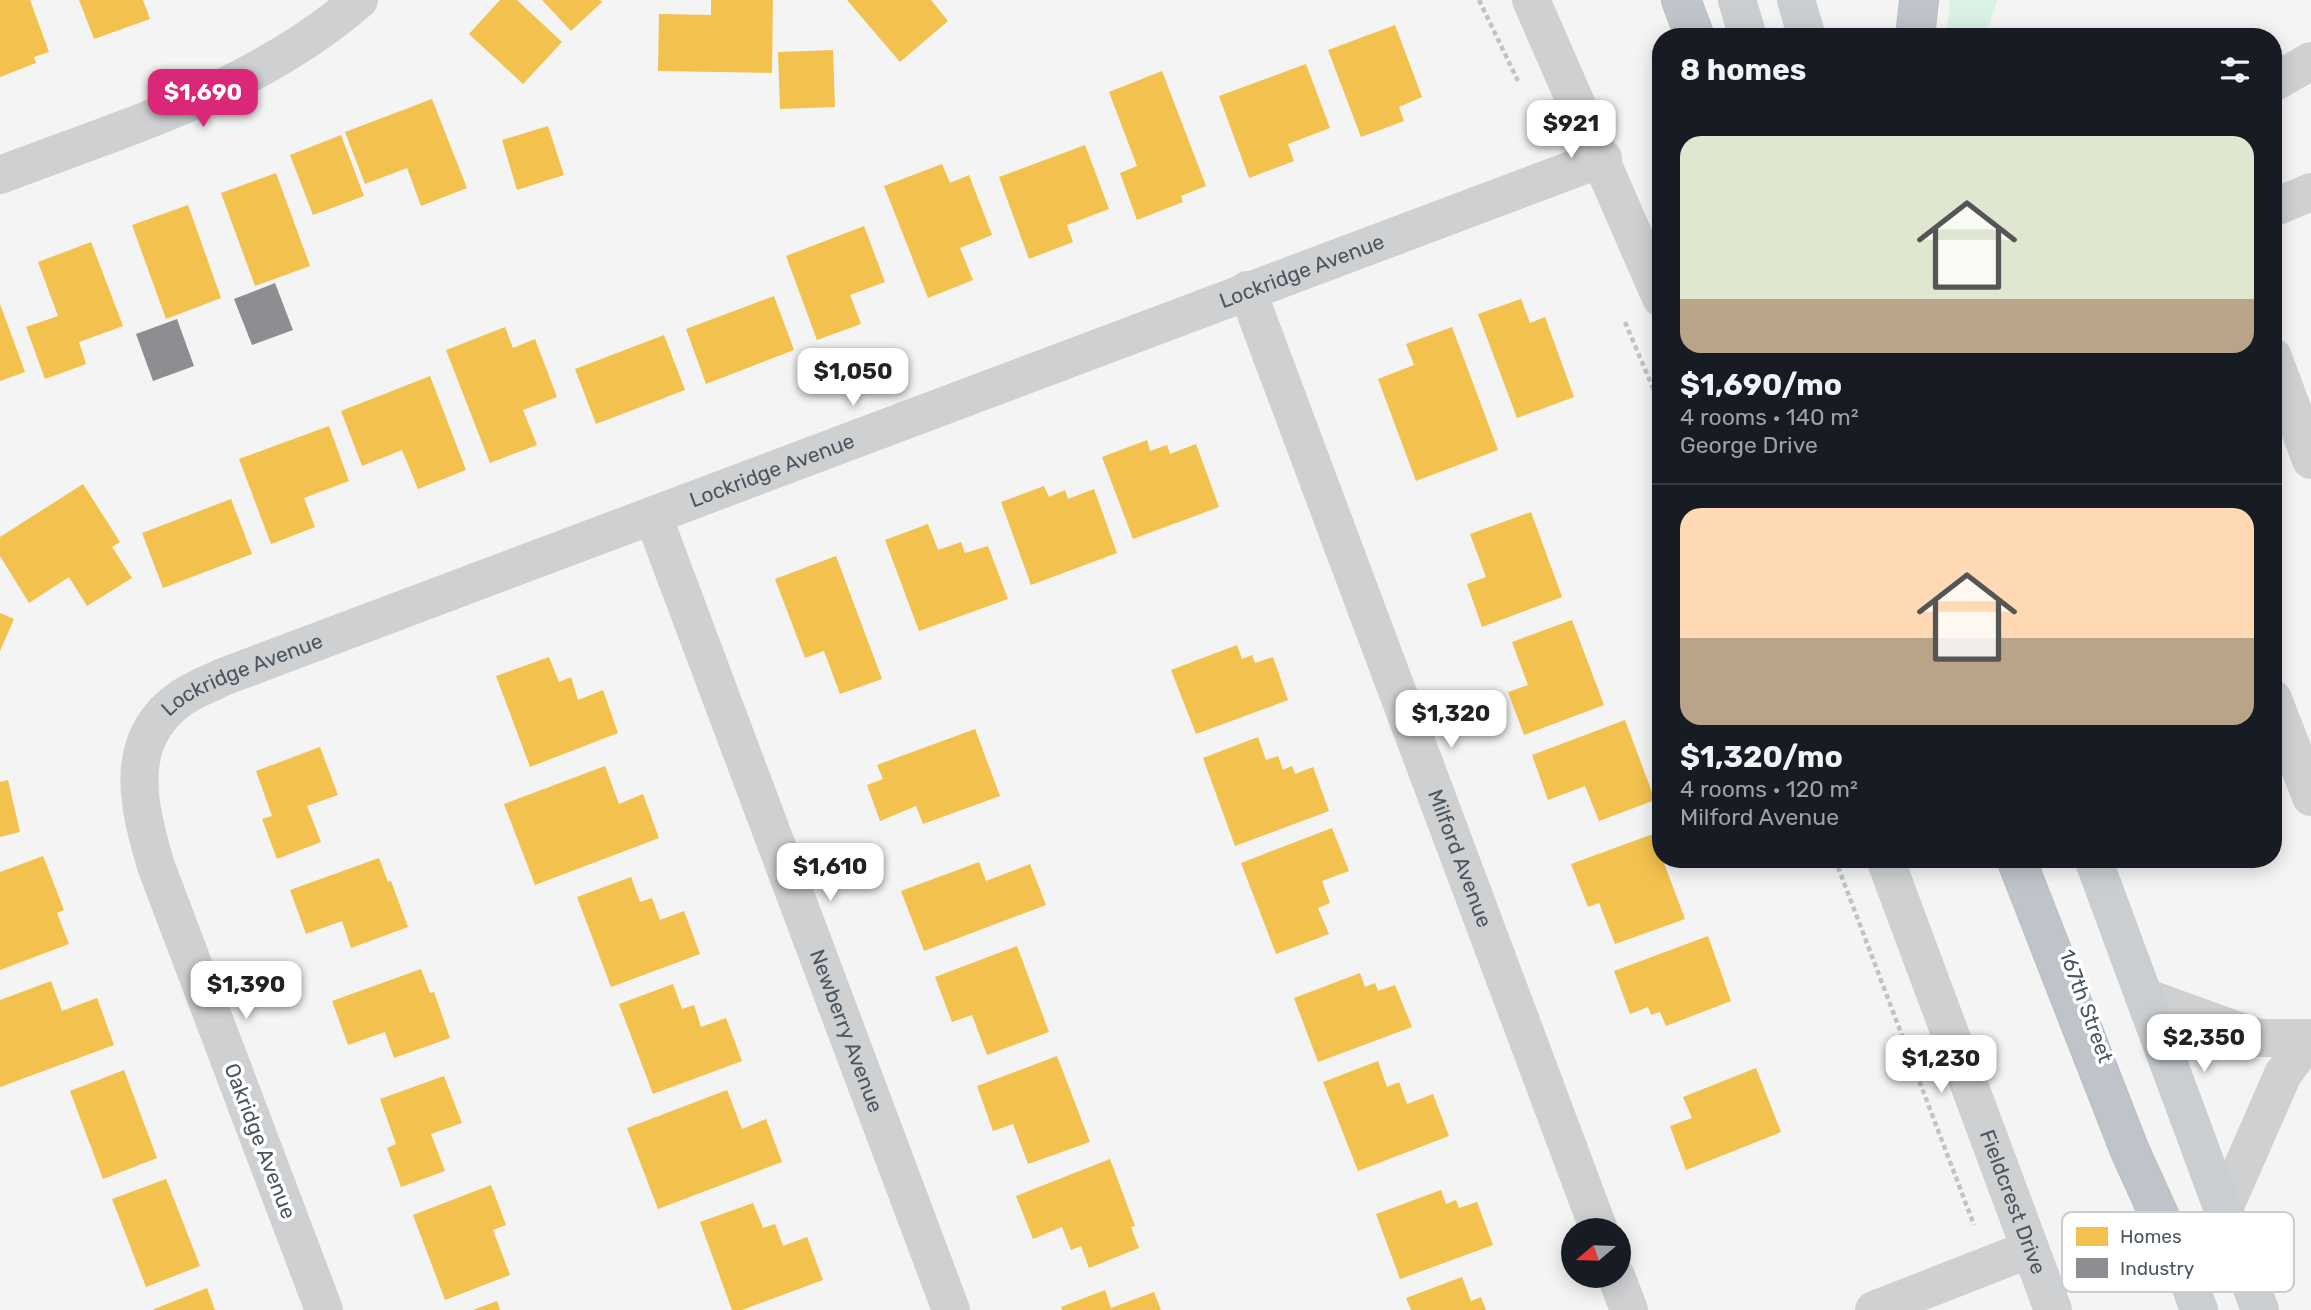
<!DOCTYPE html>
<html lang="en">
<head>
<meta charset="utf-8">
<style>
	body { margin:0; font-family:Rubik,sans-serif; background:#242831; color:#f1f3f6; height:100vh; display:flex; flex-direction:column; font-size:26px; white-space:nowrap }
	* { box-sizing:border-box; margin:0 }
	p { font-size:23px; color:#9ea1a6 }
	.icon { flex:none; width:38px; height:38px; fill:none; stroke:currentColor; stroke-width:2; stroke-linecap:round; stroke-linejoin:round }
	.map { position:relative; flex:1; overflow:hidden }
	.panel { position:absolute; left:1652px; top:28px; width:630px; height:840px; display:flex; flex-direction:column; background:#171b24; border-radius:28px; box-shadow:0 4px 18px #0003 }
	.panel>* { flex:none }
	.needle { width:46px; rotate:251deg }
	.buttons { position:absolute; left:1561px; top:1218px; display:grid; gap:14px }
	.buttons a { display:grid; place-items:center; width:70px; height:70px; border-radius:50%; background:#171b24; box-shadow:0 4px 18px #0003; font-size:35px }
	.price { position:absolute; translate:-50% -60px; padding:0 16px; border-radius:14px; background:#fff; color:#222; font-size:23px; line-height:46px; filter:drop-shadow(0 2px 4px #0008) }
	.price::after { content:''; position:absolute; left:50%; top:42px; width:21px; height:16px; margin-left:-10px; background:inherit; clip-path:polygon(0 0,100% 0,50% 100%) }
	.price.on { background:#db2777; color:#fff }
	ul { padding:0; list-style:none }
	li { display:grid; align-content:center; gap:14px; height:371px; padding:0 28px }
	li+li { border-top:2px solid #363941 }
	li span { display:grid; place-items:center; height:217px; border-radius:21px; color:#555 }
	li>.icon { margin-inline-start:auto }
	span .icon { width:126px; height:126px; fill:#fffc; stroke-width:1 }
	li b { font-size:30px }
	h2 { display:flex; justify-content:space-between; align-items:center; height:84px; padding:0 28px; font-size:30px }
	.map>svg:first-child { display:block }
	.green { fill:#d9f2e3 }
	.homes { fill:#f2c14e }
	.industry { fill:#8d8d92 }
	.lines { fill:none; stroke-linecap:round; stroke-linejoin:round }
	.highway-casing { stroke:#b9bec3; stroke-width:40 }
	.path { stroke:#bcc7c4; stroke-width:4.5; stroke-dasharray:5 3.5; stroke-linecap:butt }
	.minor { stroke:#ced0d2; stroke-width:38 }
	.major { stroke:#caced1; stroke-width:38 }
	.highway { stroke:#bec4c9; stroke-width:38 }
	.labels { text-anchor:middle; stroke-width:7; stroke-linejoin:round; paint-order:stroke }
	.street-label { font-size:21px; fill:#4a5661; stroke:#fff }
	.key { fill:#fff; stroke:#c9ccd0; stroke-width:2 }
	.key-label { font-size:19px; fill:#4a5661 }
</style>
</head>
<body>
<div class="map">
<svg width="2311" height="1310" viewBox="0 0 2311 1310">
	<rect width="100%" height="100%" fill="#f4f4f4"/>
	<polygon class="green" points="1950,0 1997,0 1985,37 1946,37"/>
	<g class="homes">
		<polygon points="0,0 30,0 49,52 34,57 36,63 0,77"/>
		<polygon points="79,0 143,0 150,19 94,39"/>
		<polygon points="500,0 517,0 562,42 523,84 469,34"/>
		<polygon points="542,0 600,0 602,2 571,31"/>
		<polygon points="711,0 773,0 772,73 658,71 659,14 711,15"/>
		<polygon points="847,0 931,0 948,21 900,62"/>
		<polygon points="1395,25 1422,97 1399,107 1404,121 1361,137 1328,50"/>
		<polygon points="833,50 835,107 780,109 778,52"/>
		<polygon points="1306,64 1330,128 1288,144 1294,161 1249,178 1219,96"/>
		<polygon points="1162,71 1206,186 1181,196 1183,202 1137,220 1120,173 1137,166 1109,92"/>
		<polygon points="432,99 467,188 421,206 407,168 365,184 345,132"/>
		<polygon points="548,126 564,175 517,190 502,140"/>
		<polygon points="341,135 364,196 313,215 290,155"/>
		<polygon points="1085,145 1109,209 1067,225 1073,242 1029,259 999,177"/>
		<polygon points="942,164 950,183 969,175 992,235 960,248 973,280 928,298 884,186"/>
		<polygon points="276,173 310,266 255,286 221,193"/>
		<polygon points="188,205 221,298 166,319 132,225"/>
		<polygon points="864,226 885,282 850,295 861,324 817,340 786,256"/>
		<polygon points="91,242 123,326 79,342 86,364 45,379 26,327 58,316 38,262"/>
		<polygon points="774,296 794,350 706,384 686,329"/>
		<polygon points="1521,299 1530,323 1545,317 1574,397 1517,418 1478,314"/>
		<polygon points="0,304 25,372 0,381"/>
		<polygon points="505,327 513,348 535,339 557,397 523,410 537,445 490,463 446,350"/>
		<polygon points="1452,327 1498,450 1416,481 1378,379 1414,365 1406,344"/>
		<polygon points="664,335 685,390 596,424 575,369"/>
		<polygon points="430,376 466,470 418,489 402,450 362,466 341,411"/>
		<polygon points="329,426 349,481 304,498 315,527 271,544 239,459"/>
		<polygon points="1147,440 1150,451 1167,445 1170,454 1196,444 1219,507 1133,539 1102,457"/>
		<polygon points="83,484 120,542 112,547 132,578 87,606 69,577 29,603 0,556 0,537"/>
		<polygon points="1044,486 1049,497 1065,490 1068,499 1094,489 1117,553 1031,585 1001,502"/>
		<polygon points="231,499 252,554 163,588 142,533"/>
		<polygon points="1531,512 1562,597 1482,627 1467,584 1486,577 1470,534"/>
		<polygon points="928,524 938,550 961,542 965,553 988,546 1008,599 919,631 885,540"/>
		<polygon points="836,556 882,679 840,694 824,651 805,658 775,579"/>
		<polygon points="0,613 14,619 0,651"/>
		<polygon points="1572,620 1604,705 1524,735 1508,692 1528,685 1512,642"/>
		<polygon points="1237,645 1242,659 1252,655 1255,663 1273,657 1288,700 1196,734 1171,670"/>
		<polygon points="549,657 559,682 571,677 578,700 603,690 618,733 530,767 496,676"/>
		<polygon points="1625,720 1655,800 1599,821 1585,786 1548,800 1532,755"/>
		<polygon points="975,729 1000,796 923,824 916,806 880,821 867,785 883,779 877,765"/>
		<polygon points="1258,737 1266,760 1278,756 1283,770 1292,766 1295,774 1313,767 1329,811 1235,846 1203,758"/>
		<polygon points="320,747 338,795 307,806 321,842 277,859 262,819 272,816 256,771"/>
		<polygon points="605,766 619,804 643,794 659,838 535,885 504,804"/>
		<polygon points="8,780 20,832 0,837 0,782"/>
		<polygon points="1332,828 1349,871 1322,881 1330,903 1318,908 1329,934 1276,954 1241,863"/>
		<polygon points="1653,834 1685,919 1615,944 1599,903 1588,907 1571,864"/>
		<polygon points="43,856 64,910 57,913 69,944 0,970 0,872"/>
		<polygon points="379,858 388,882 391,881 408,927 351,948 342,921 306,934 290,890"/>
		<polygon points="979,862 986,881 1030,864 1046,905 924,951 901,891"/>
		<polygon points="631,877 640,902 652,898 660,920 684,911 700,954 611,987 577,897"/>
		<polygon points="1708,936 1731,1001 1666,1026 1660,1012 1651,1015 1648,1007 1630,1014 1614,971"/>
		<polygon points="1017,946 1049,1032 987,1055 972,1015 952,1022 935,977"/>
		<polygon points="421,969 430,993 434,992 450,1038 394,1058 385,1032 348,1045 332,1001"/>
		<polygon points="1360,973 1365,987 1375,983 1378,991 1395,985 1412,1027 1318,1062 1294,998"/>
		<polygon points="51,981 62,1011 97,998 114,1045 0,1087 0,1000"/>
		<polygon points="673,984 682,1009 694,1005 701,1027 726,1018 742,1061 653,1094 619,1004"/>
		<polygon points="1057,1056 1090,1142 1028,1164 1013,1124 993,1131 977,1086"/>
		<polygon points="1378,1061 1387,1087 1399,1082 1407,1104 1433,1094 1449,1136 1358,1171 1323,1082"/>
		<polygon points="1756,1068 1781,1132 1686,1170 1670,1126 1692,1118 1683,1097"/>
		<polygon points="124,1070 157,1158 103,1179 70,1091"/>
		<polygon points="444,1076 462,1123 431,1134 445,1171 401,1187 387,1148 396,1144 380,1099"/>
		<polygon points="727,1090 742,1129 766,1119 782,1162 658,1209 627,1128"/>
		<polygon points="1110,1159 1135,1226 1131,1227 1139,1248 1089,1268 1081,1246 1071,1250 1062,1227 1033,1239 1016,1196"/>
		<polygon points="166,1179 200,1266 146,1287 112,1199"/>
		<polygon points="491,1185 506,1225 493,1230 510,1275 445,1300 413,1215"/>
		<polygon points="1441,1190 1446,1204 1456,1200 1459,1208 1477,1202 1493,1245 1400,1279 1376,1214"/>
		<polygon points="753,1203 763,1228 775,1224 783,1246 807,1237 823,1280 742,1310 732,1310 700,1222"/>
		<polygon points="1462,1277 1471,1301 1481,1297 1486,1310 1411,1310 1406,1298"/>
		<polygon points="207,1288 215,1310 152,1310"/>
		<polygon points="1105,1290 1111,1308 1154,1292 1161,1310 1062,1310 1061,1307"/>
		<polygon points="497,1301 500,1310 473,1310"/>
	</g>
	<g class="industry">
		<polygon points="275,283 293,330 252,345 234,299"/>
		<polygon points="177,319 194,366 153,381 136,334"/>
	</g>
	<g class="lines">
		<defs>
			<g id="highway">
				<polyline points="1681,0 1695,37"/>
				<polyline points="1915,37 1919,0"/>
				<polyline points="2016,859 2130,1151 2184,1270"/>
			</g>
		</defs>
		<use href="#highway" class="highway-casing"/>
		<g class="path">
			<polyline points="1479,0 1518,81"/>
			<polyline points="1625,322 1661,407"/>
			<polyline points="1835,859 1974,1225"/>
		</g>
		<g class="minor">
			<polyline points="1531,0 1661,298"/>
			<polyline points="2273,83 2311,61"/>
			<path d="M0,175c126,-48 255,-85 359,-175"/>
			<polyline points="2273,208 2311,192"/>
			<path id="s1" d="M1247,290l352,940"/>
			<polyline points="2273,357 2311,460"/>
			<path id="s2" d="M653,516l298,794"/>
			<polyline points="2273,699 2311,797"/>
			<path id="s3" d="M1885,859l168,451"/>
			<polyline points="2144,997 2258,1038 2310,1038 2283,1074 2223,1211"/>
			<polyline points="1616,1276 1629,1310"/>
			<path id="s4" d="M324,1310l-168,-444c-17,-58 -35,-125 24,-167 12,-9 29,-15 43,-22l1380,-519"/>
			<polyline points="1874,1310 2030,1249"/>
		</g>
		<g class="major">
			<polyline points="1737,0 1748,37"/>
			<polyline points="1796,0 1807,37"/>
			<polyline points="2093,859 2260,1310"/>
			<polyline points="2173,1239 2199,1310"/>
		</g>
		<use href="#highway" class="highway"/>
	</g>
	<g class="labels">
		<g class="street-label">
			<text dy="7" stroke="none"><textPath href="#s4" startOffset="1858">Lockridge Avenue</textPath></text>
			<text dy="7" stroke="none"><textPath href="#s4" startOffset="1292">Lockridge Avenue</textPath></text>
			<text dy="7" stroke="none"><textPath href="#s4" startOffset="724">Lockridge Avenue</textPath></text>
			<text dy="7" stroke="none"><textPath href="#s1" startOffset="607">Milford Avenue</textPath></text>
			<text transform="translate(2086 1006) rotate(70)" y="7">167th Street</text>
			<text dy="7" stroke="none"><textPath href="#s2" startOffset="550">Newberry Avenue</textPath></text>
			<text transform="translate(260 1141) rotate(69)" y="7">Oakridge Avenue</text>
			<text dy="7" stroke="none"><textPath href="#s3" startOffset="366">Fieldcrest Drive</textPath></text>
		</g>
	</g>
	<rect x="2062" y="1212" width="232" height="80" rx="10" class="key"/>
	<rect x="2076" y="1227" width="32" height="19" fill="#f2c14e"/>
	<rect x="2076" y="1258" width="32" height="20" fill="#8d8d92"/>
	<g class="key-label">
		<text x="2120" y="1243">Homes</text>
		<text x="2120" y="1275">Industry</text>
	</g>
</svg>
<div class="buttons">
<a><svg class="needle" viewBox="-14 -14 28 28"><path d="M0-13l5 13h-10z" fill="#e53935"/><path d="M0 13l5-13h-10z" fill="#9ea1a6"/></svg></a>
</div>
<b class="price on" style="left:203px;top:129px">$1,690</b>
<b class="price" style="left:1571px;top:160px">$921</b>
<b class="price" style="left:853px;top:408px">$1,050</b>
<b class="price" style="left:1451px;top:750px">$1,320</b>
<b class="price" style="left:830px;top:903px">$1,610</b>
<b class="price" style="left:246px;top:1021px">$1,390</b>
<b class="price" style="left:2204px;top:1074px">$2,350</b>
<b class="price" style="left:1941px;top:1095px">$1,230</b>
<section class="panel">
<h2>8 homes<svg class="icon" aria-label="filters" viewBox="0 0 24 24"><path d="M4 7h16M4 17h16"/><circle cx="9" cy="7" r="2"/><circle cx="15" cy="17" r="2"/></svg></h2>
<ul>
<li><span style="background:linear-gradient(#dfe7d0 75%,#b9a48a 0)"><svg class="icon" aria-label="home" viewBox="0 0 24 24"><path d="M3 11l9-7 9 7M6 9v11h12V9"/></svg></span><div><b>$1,690/mo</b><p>4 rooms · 140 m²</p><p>George Drive</p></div></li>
<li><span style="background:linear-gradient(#ffd9b3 60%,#b9a48a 0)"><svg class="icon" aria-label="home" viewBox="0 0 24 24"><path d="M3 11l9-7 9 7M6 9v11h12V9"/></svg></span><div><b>$1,320/mo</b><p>4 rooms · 120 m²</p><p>Milford Avenue</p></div></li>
</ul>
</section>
</div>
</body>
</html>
